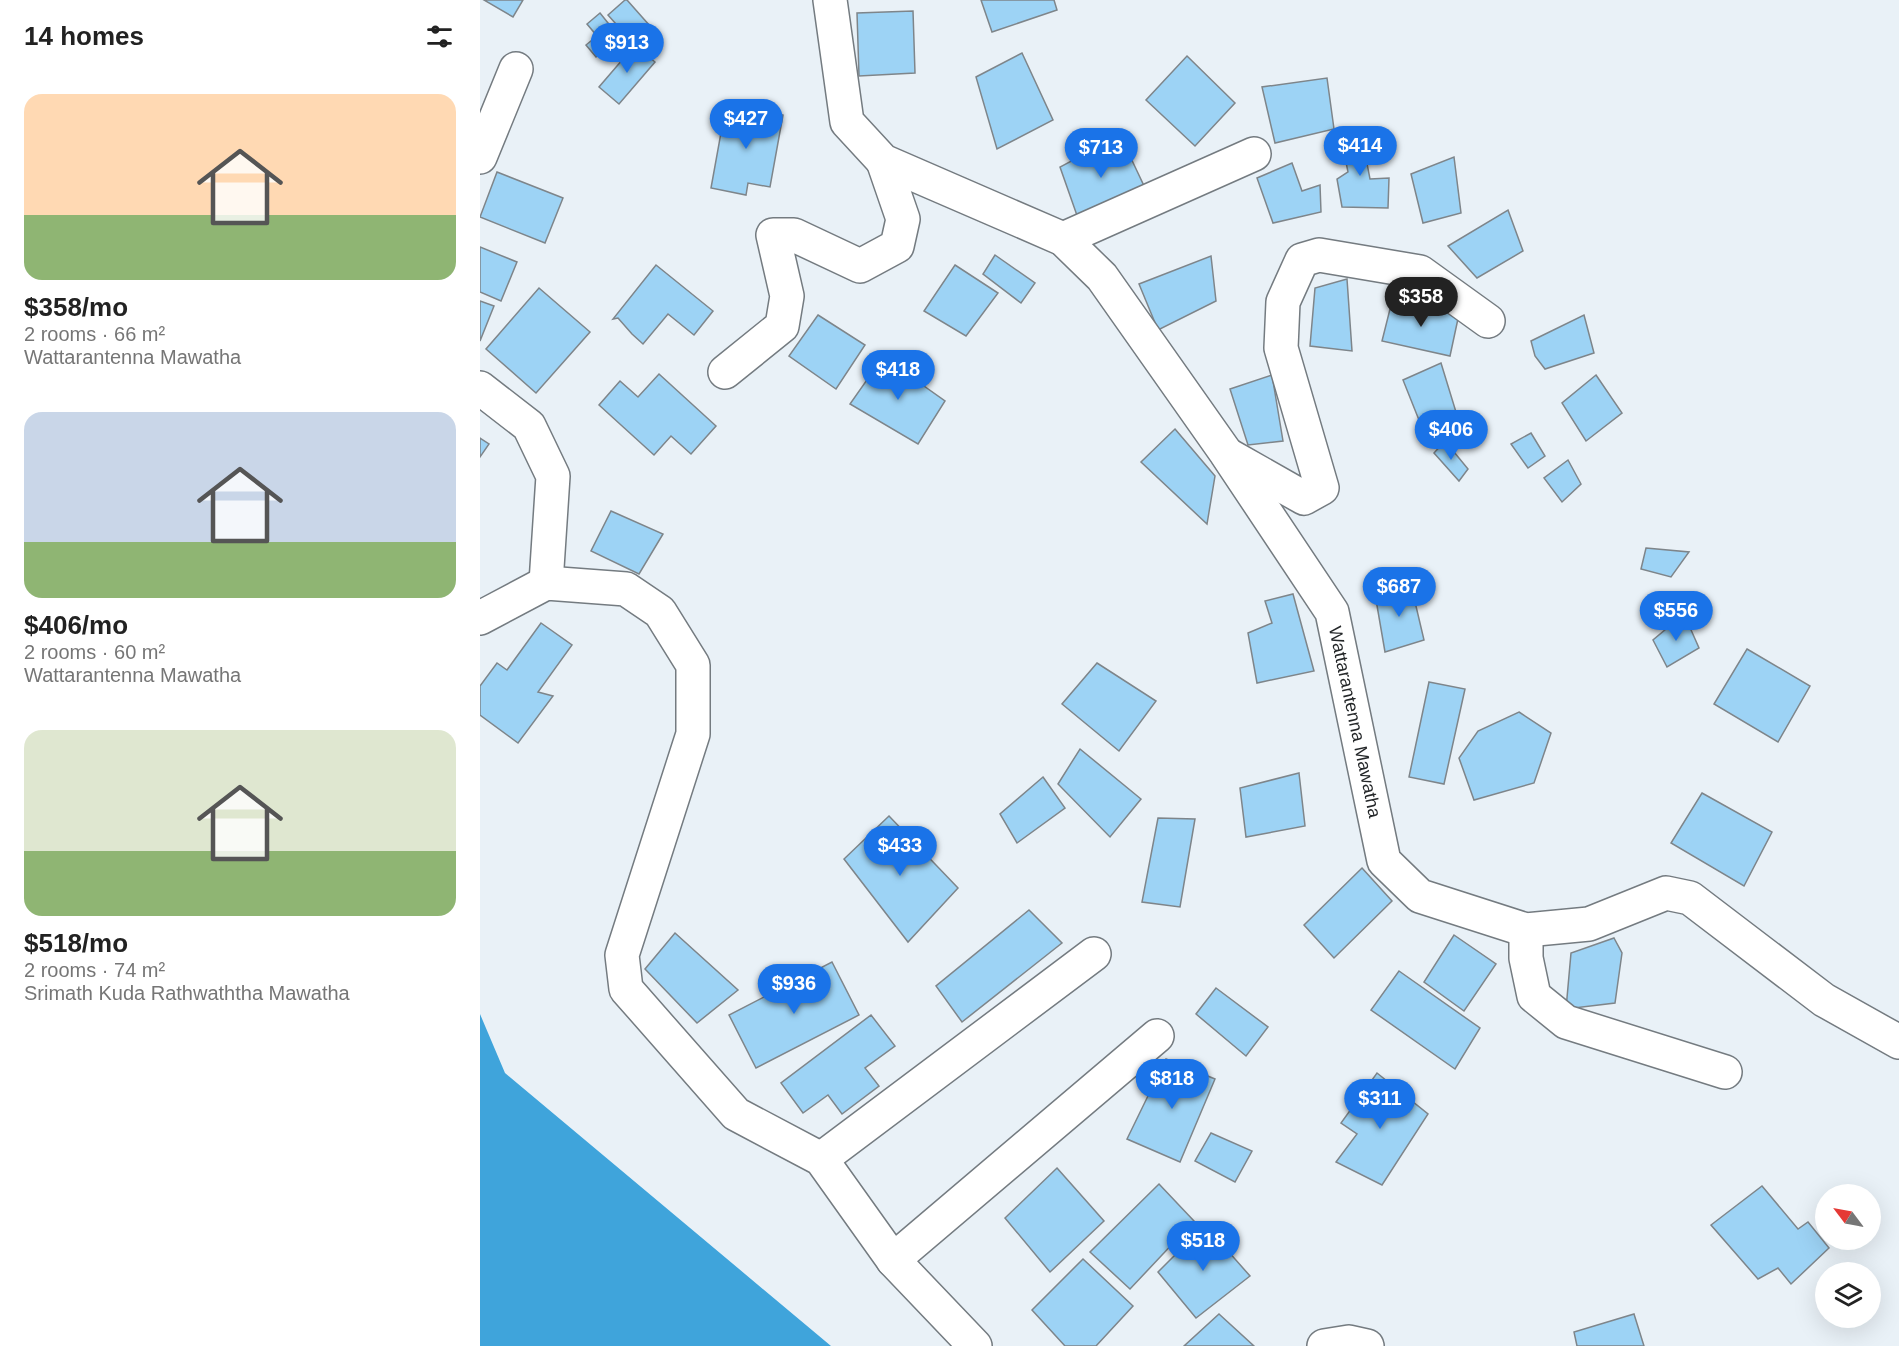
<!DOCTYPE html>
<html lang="en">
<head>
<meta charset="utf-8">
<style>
	body { margin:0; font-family:Arial,sans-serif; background:#f2f2f2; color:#222; height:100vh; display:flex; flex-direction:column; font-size:22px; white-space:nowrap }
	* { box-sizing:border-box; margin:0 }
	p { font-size:20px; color:#767676 }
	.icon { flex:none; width:33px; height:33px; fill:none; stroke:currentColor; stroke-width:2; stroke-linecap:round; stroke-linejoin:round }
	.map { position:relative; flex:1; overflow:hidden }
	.side { display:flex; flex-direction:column; background:#fff; width:480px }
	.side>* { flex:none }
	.needle { width:39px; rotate:302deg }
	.controls { position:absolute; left:1335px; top:1184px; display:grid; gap:12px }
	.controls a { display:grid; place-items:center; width:66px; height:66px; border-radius:50%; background:#fff; box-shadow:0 6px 24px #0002; font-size:30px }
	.price { position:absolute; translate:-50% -51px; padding:0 14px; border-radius:21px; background:#1a73e8; color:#fff; font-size:20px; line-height:39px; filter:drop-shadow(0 2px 3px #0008) }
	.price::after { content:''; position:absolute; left:50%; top:36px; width:18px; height:14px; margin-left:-9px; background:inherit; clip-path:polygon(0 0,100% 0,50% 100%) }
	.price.on { background:#222; color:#fff }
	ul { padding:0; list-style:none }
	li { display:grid; align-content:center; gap:12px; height:318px; padding:0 24px }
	li span { display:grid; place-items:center; height:186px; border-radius:18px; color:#555 }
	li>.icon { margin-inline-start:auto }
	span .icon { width:108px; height:108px; fill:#fffc; stroke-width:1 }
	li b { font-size:26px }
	h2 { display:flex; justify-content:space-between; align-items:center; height:72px; padding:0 24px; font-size:26px }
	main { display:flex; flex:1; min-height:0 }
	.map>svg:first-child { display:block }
	.water { fill:#3fa4db }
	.building { fill:#9dd3f5; stroke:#7e858a; stroke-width:1.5 }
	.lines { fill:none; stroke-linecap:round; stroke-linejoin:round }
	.minor-casing { stroke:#747b80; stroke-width:36 }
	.minor { stroke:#fff; stroke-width:33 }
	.labels { text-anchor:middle; stroke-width:6; stroke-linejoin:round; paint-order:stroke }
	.street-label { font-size:18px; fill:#242729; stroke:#fff }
</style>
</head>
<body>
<main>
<section class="side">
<h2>14 homes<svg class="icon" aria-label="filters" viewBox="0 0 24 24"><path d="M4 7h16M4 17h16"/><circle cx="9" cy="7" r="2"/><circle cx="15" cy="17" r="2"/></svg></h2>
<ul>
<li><span style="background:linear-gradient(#ffd9b3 65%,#8fb573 0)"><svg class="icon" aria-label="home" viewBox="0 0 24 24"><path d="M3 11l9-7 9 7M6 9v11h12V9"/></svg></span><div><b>$358/mo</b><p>2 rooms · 66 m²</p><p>Wattarantenna Mawatha</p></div></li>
<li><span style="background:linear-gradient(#c9d6e8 70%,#8fb573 0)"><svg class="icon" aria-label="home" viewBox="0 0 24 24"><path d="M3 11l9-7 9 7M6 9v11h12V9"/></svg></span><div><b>$406/mo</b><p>2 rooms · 60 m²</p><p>Wattarantenna Mawatha</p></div></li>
<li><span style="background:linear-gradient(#dfe7d0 65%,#8fb573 0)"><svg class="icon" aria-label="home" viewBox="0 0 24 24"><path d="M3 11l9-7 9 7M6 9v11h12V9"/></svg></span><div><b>$518/mo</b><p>2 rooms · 74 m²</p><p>Srimath Kuda Rathwaththa Mawatha</p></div></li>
</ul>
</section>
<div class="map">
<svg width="1419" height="1346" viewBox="0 0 1419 1346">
	<rect width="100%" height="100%" fill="#e9f1f7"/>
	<polygon class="water" points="0,1014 25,1073 351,1346 0,1346"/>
	<g class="building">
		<polygon points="4,0 43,0 33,17"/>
		<polygon points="145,0 147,0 170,26 152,42 128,15"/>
		<polygon points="501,0 574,0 577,10 512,32"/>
		<polygon points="433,11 435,73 379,76 377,13"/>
		<polygon points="120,13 140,38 116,57 106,45 117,36 107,24"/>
		<polygon points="155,45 175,62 139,104 119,87"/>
		<polygon points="542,53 573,120 517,149 496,77"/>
		<polygon points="707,56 755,103 715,146 666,100"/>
		<polygon points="847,78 854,129 795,143 782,87"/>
		<polygon points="246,105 303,115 290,187 268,183 266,195 231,188"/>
		<polygon points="880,128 890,179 909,178 908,208 862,207 857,179 868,172 860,133"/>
		<polygon points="640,135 665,188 600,224 580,167"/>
		<polygon points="974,157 981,213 943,223 931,174"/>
		<polygon points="812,163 822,191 840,185 841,212 793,223 777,178"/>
		<polygon points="17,172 83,198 65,243 0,217"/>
		<polygon points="1028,210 1043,251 997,278 968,246"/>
		<polygon points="0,247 37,262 21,301 0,292"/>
		<polygon points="515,255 555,283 541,303 503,274"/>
		<polygon points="731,256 736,301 678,330 659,284"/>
		<polygon points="176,265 233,311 214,335 188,314 163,344 152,334 138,318 133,319"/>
		<polygon points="475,265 518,293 486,336 444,311"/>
		<polygon points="867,279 872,351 830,346 835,288"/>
		<polygon points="59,288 110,332 56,393 6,349"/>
		<polygon points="0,301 14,306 0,341"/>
		<polygon points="912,301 979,314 970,356 902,341"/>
		<polygon points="338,315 385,345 356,389 309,356"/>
		<polygon points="1104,315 1114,353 1065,369 1055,356 1051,341"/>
		<polygon points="403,357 465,401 438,444 370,404"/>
		<polygon points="961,363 976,412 941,425 923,380"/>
		<polygon points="179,374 236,426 211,454 191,436 174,455 119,405 140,381 158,397"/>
		<polygon points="792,375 803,441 768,445 750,389"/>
		<polygon points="1116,375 1142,413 1106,441 1082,403"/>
		<polygon points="695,429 735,476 727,524 661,462"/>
		<polygon points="1051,433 1065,456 1048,468 1031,444"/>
		<polygon points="0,438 9,444 0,457"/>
		<polygon points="965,441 988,469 979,481 954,453"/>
		<polygon points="1088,460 1101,484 1082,502 1064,478"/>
		<polygon points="131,511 183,534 159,574 111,551"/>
		<polygon points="1166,548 1209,552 1191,577 1161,569"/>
		<polygon points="931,585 944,640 905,652 895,594"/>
		<polygon points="813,594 834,671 777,683 768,633 792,623 785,601"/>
		<polygon points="1204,614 1219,648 1187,667 1173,640"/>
		<polygon points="61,623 92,645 58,692 73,696 38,743 0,715 0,686 17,663 27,670"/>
		<polygon points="1267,649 1330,686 1298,742 1234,704"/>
		<polygon points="617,663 676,701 639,751 582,704"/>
		<polygon points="949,682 985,689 964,784 929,777"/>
		<polygon points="1039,712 1071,733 1054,783 994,800 979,758 998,731"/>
		<polygon points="600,749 661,799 630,837 578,784"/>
		<polygon points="819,773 825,826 766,837 760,788"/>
		<polygon points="563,777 585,808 537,843 520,814"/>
		<polygon points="1222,793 1292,832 1264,886 1191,843"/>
		<polygon points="409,816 478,888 428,942 364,859"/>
		<polygon points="678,818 715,819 700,907 662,902"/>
		<polygon points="882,868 912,901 854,958 824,925"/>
		<polygon points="549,910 582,943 482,1022 456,986"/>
		<polygon points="195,933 258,990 217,1023 165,969"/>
		<polygon points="974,935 1016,964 984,1011 944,982"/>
		<polygon points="1134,938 1142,953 1135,1003 1086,1009 1091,953"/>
		<polygon points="352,962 379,1015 276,1068 249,1015"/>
		<polygon points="919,971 1000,1028 975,1069 891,1010"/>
		<polygon points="736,988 788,1027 766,1056 716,1014"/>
		<polygon points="391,1015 415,1046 385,1068 399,1086 362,1114 348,1095 323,1113 301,1083"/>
		<polygon points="686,1059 735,1079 700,1162 647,1139"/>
		<polygon points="897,1073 948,1114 902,1185 856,1162 877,1134 861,1123"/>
		<polygon points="731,1133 772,1151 755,1182 715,1161"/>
		<polygon points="577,1168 624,1221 570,1272 525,1218"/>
		<polygon points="679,1184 714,1221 650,1289 610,1252"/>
		<polygon points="1282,1186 1318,1229 1328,1222 1349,1248 1311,1284 1298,1268 1278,1279 1231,1225"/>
		<polygon points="725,1225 770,1276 716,1318 678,1272"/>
		<polygon points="603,1259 653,1306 616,1346 585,1346 552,1310"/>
		<polygon points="739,1314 774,1346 704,1346"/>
		<polygon points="1154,1314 1164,1346 1097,1346 1094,1332"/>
	</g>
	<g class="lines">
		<defs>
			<g id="minor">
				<polyline points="350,0 367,122 403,161 583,239 622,277 746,453 852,612 904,861 940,896 1046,930 1109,924 1186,893 1210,898 1344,1000 1419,1042"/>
				<polyline points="0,157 36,69"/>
				<polyline points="583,239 774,154"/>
				<polyline points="245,372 302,326 307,296 293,235 314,235 380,266 417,246 423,219 403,161"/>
				<polyline points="0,388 49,426 73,476 66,583"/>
				<polyline points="750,456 824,498 842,488 801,348 803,302 822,260 839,255 940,272 1008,321"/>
				<polyline points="0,618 66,583 146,589 180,612 213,665 213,734 142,955 146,989 256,1114 341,1159 413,1260 495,1346"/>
				<polyline points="1046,930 1046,958 1054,996 1086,1022 1245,1072"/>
				<polyline points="341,1159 614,954"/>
				<polyline points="413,1260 677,1036"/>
				<polyline points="844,1346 869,1342 887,1346"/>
			</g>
		</defs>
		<use href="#minor" class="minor-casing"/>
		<use href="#minor" class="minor"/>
	</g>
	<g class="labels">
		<g class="street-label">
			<text transform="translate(875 722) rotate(78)" y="6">Wattarantenna Mawatha</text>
		</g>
	</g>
</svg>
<div class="controls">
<a><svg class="needle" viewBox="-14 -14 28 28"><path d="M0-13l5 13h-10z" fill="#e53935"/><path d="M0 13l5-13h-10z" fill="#767676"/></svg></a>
<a><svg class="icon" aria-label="layers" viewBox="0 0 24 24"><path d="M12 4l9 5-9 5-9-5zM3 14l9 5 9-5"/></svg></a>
</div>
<b class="price" style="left:147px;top:74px">$913</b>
<b class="price" style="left:266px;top:150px">$427</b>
<b class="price" style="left:880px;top:177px">$414</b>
<b class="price" style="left:621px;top:179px">$713</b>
<b class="price on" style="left:941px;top:328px">$358</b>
<b class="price" style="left:418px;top:401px">$418</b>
<b class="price" style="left:971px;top:461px">$406</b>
<b class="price" style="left:919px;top:618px">$687</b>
<b class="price" style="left:1196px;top:642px">$556</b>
<b class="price" style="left:420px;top:877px">$433</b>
<b class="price" style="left:314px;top:1015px">$936</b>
<b class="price" style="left:692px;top:1110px">$818</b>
<b class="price" style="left:900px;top:1130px">$311</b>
<b class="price" style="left:723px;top:1272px">$518</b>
</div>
</main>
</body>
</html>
